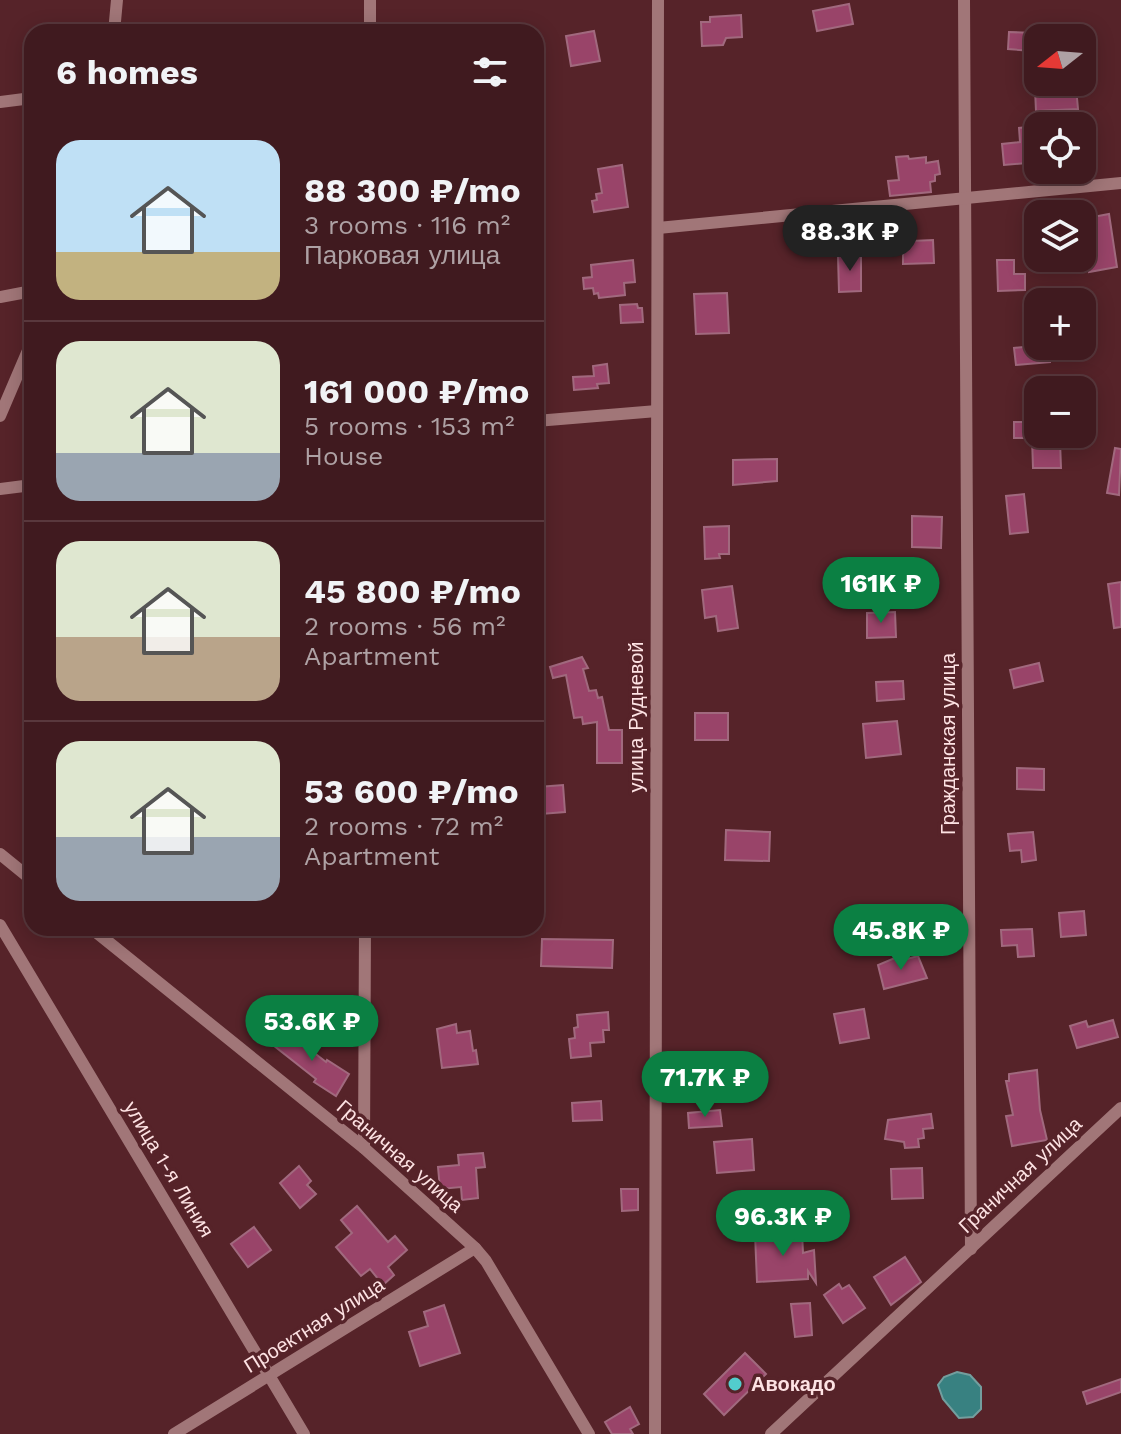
<!DOCTYPE html>
<html lang="en">
<head>
<meta charset="utf-8">
<style>
	body { margin:0; font-family:"Work Sans",sans-serif; background:#472328; color:#f1f3f6; height:100vh; display:flex; flex-direction:column; font-size:30px; white-space:nowrap }
	* { box-sizing:border-box; margin:0 }
	p { font-size:26px; color:#aea1a4 }
	.icon { flex:none; width:44px; height:44px; fill:none; stroke:currentColor; stroke-width:2; stroke-linecap:round; stroke-linejoin:round }
	.map { position:relative; flex:1; overflow:hidden }
	.side { position:absolute; left:24px; top:24px; width:520px; height:912px; display:flex; flex-direction:column; background:#401a1f; border-radius:24px; box-shadow:0 4px 20px #0003,0 0 0 2px #59383d }
	.side>* { flex:none }
	.needle { width:52px; rotate:253deg }
	.controls { position:absolute; left:1024px; top:24px; display:grid; gap:16px }
	.controls a { display:grid; place-items:center; width:72px; height:72px; border-radius:16px; background:#401a1f; box-shadow:0 4px 20px #0003,0 0 0 2px #59383d; font-size:40px }
	.price { position:absolute; translate:-50% -68px; padding:0 18px; border-radius:28px; background:#0b8043; color:#fff; font-size:26px; line-height:52px; filter:drop-shadow(0 2px 4px #0008) }
	.price::after { content:''; position:absolute; left:50%; top:48px; width:24px; height:18px; margin-left:-12px; background:inherit; clip-path:polygon(0 0,100% 0,50% 100%) }
	.price.on { background:#222; color:#fff }
	ul { padding:0; list-style:none }
	li { display:flex; align-items:center; gap:24px; height:200px; padding:0 32px }
	li+li { border-top:2px solid #59383d }
	li span { display:grid; place-items:center; flex:none; width:224px; height:160px; border-radius:24px; color:#555 }
	li>.icon { margin-inline-start:auto }
	span .icon { width:96px; height:96px; fill:#fffc; stroke-width:1 }
	li b { font-size:34px }
	h2 { display:flex; justify-content:space-between; align-items:center; height:96px; padding:0 32px; font-size:34px }
	.map>svg:first-child { display:block }
	.water { fill:#388181; stroke:#739e9e; stroke-width:2 }
	.building { fill:#994469; stroke:#a1697e; stroke-width:2 }
	.lines { fill:none; stroke-linecap:round; stroke-linejoin:round }
	.street { stroke:#a17678; stroke-width:12 }
	.poi-dot { fill:#52cdcd; stroke:#562329; stroke-width:3 }
	.labels { text-anchor:middle; stroke-width:7; stroke-linejoin:round; paint-order:stroke }
	.street-label { font-size:20px; fill:#fde2e3; stroke:#562329 }
	.poi-label { font-size:20px; font-weight:bold; fill:#fde2e3; stroke:#562329; text-anchor:start }
</style>
</head>
<body>
<div class="map">
<svg width="1121" height="1434" viewBox="0 0 1121 1434">
	<rect width="100%" height="100%" fill="#562329"/>
	<polygon class="water" points="957,1372 970,1375 981,1387 981,1409 973,1417 959,1418 943,1399 938,1385 944,1377"/>
	<g class="building">
		<polygon points="849,4 853,24 817,31 813,11"/>
		<polygon points="741,15 742,37 726,38 723,45 702,46 701,22 710,22 710,17"/>
		<polygon points="594,31 600,61 571,66 566,36"/>
		<polygon points="1009,32 1033,33 1031,51 1008,49"/>
		<polygon points="1076,87 1078,109 1036,111 1035,89"/>
		<polygon points="1036,126 1038,162 1004,165 1002,144 1020,142 1019,128"/>
		<polygon points="908,156 909,159 926,157 926,163 938,161 940,174 935,175 935,181 930,182 931,192 890,196 888,181 899,180 896,157"/>
		<polygon points="622,165 628,207 594,212 592,201 597,200 596,194 602,193 598,169"/>
		<polygon points="1109,214 1117,267 1089,272 1082,240 1082,219"/>
		<polygon points="894,235 907,235 911,241 933,240 934,263 903,264 903,254 895,252"/>
		<polygon points="861,255 861,291 839,292 838,256"/>
		<polygon points="633,260 635,282 624,283 625,295 599,298 598,293 594,294 593,288 584,289 583,278 592,277 591,265"/>
		<polygon points="997,260 1014,260 1014,274 1025,274 1025,290 998,291"/>
		<polygon points="727,293 729,333 696,334 694,294"/>
		<polygon points="637,304 638,308 642,308 643,322 621,323 620,305"/>
		<polygon points="1034,346 1049,346 1050,362 1016,365 1014,348"/>
		<polygon points="607,364 609,383 597,384 598,388 574,390 573,377 594,376 593,366"/>
		<polygon points="1014,422 1038,422 1038,434 1044,434 1044,441 1060,441 1061,468 1033,468 1032,438 1014,438"/>
		<polygon points="1115,448 1121,449 1119,495 1107,493"/>
		<polygon points="777,459 777,481 733,485 733,460"/>
		<polygon points="1024,494 1028,532 1010,534 1006,496"/>
		<polygon points="912,516 942,517 941,548 912,547"/>
		<polygon points="729,526 729,554 719,554 720,558 705,559 704,527"/>
		<polygon points="1121,582 1121,627 1114,628 1108,584"/>
		<polygon points="732,586 738,628 718,631 716,616 705,618 702,590"/>
		<polygon points="895,612 896,637 867,638 867,613"/>
		<polygon points="582,657 588,668 583,669 589,691 596,690 598,698 602,697 609,730 622,730 622,763 597,763 597,722 583,724 582,717 574,718 566,675 553,678 550,667"/>
		<polygon points="1039,663 1043,681 1014,688 1010,670"/>
		<polygon points="903,681 904,699 877,701 876,682"/>
		<rect x="695" y="713" width="33" height="27"/>
		<polygon points="897,721 901,754 866,758 863,724"/>
		<polygon points="1017,768 1044,769 1044,790 1017,789"/>
		<polygon points="563,785 565,812 541,814 538,787"/>
		<polygon points="726,830 770,832 769,861 725,860"/>
		<polygon points="1033,832 1036,860 1022,862 1021,850 1010,851 1008,834"/>
		<polygon points="1084,911 1086,935 1061,937 1059,913"/>
		<polygon points="1032,929 1034,956 1018,957 1017,945 1002,946 1001,930"/>
		<polygon points="542,939 613,940 612,968 541,966"/>
		<polygon points="902,955 903,960 918,956 927,978 884,989 878,965"/>
		<polygon points="864,1009 869,1038 840,1043 834,1014"/>
		<polygon points="608,1012 609,1030 603,1030 604,1042 590,1043 591,1056 571,1058 569,1039 575,1038 574,1028 578,1027 577,1015"/>
		<polygon points="1113,1020 1118,1037 1077,1048 1070,1026 1086,1021 1088,1027"/>
		<polygon points="456,1024 457,1033 470,1031 473,1051 476,1050 478,1064 442,1068 437,1029"/>
		<polygon points="285,1030 326,1062 327,1060 349,1074 336,1096 314,1082 316,1079 273,1045"/>
		<polygon points="1037,1070 1040,1110 1047,1140 1012,1146 1006,1116 1013,1115 1006,1081 1009,1081 1009,1074"/>
		<polygon points="601,1101 602,1120 573,1121 572,1103"/>
		<polygon points="720,1110 722,1126 689,1128 688,1113"/>
		<polygon points="931,1114 933,1128 923,1129 924,1138 918,1139 919,1147 905,1148 904,1142 885,1139 888,1120"/>
		<polygon points="752,1139 754,1170 717,1173 714,1142"/>
		<polygon points="483,1153 485,1167 476,1168 478,1198 462,1200 461,1187 440,1189 438,1167 459,1165 458,1155"/>
		<polygon points="299,1166 311,1181 307,1185 316,1194 300,1208 280,1183"/>
		<polygon points="922,1168 923,1198 892,1199 891,1169"/>
		<polygon points="621,1189 638,1189 638,1210 622,1211"/>
		<polygon points="357,1206 388,1242 395,1236 407,1250 388,1267 394,1275 383,1285 370,1269 361,1276 336,1247 352,1233 341,1220"/>
		<polygon points="254,1227 271,1250 248,1267 231,1244"/>
		<polygon points="802,1232 803,1253 814,1250 816,1283 808,1271 808,1279 757,1282 755,1234"/>
		<polygon points="905,1257 921,1282 891,1305 874,1277"/>
		<polygon points="839,1284 842,1289 849,1285 865,1308 843,1323 824,1295"/>
		<polygon points="810,1303 812,1335 795,1337 791,1304"/>
		<polygon points="444,1305 460,1353 420,1366 409,1332 428,1326 424,1312"/>
		<polygon points="745,1353 766,1374 724,1415 704,1394"/>
		<polygon points="1121,1379 1121,1392 1087,1404 1083,1392"/>
		<polygon points="630,1407 639,1424 630,1429 633,1434 612,1434 605,1422"/>
	</g>
	<g class="lines">
		<g class="street">
			<polyline points="964,0 971,1249"/>
			<polyline points="114,32 117,0"/>
			<polyline points="370,32 370,0"/>
			<polyline points="0,102 32,98"/>
			<polyline points="658,228 1121,183"/>
			<polyline points="0,297 32,291"/>
			<polyline points="0,416 32,341"/>
			<polyline points="536,421 657,411"/>
			<polyline points="0,489 32,485"/>
			<polyline points="0,854 32,880"/>
			<polyline points="0,925 304,1434"/>
			<polyline points="91,928 364,1148 475,1248 486,1261 589,1434"/>
			<polyline points="364,1148 365,928"/>
			<polyline points="174,1434 475,1248"/>
			<polyline points="655,1434 658,0"/>
			<polyline points="771,1434 1121,1108"/>
		</g>
	</g>
	<circle class="poi-dot" cx="735" cy="1384" r="8"/>
	<g class="labels">
		<g class="street-label">
			<text transform="translate(636 717) rotate(-90)" y="7">улица Рудневой</text>
			<text transform="translate(948 744) rotate(-90)" y="7">Гражданская улица</text>
			<text transform="translate(400 1156) rotate(41)" y="7">Граничная улица</text>
			<text transform="translate(169 1169) rotate(59)" y="7">улица 1-я Линия</text>
			<text transform="translate(1020 1175) rotate(-43)" y="7">Граничная улица</text>
			<text transform="translate(314 1325) rotate(-32)" y="7">Проектная улица</text>
		</g>
		<g class="poi-label">
			<text x="751" y="1391">Авокадо</text>
		</g>
	</g>
</svg>
<div class="controls">
<a><svg class="needle" viewBox="-14 -14 28 28"><path d="M0-13l5 13h-10z" fill="#e53935"/><path d="M0 13l5-13h-10z" fill="#aea1a4"/></svg></a>
<a><svg class="icon" aria-label="locate" viewBox="0 0 24 24"><circle cx="12" cy="12" r="6"/><path d="M12 2v4M12 18v4M2 12h4M18 12h4"/></svg></a>
<a><svg class="icon" aria-label="layers" viewBox="0 0 24 24"><path d="M12 4l9 5-9 5-9-5zM3 14l9 5 9-5"/></svg></a>
<a>+</a>
<a>−</a>
</div>
<b class="price on" style="left:850px;top:273px">88.3K ₽</b>
<b class="price" style="left:881px;top:625px">161K ₽</b>
<b class="price" style="left:901px;top:972px">45.8K ₽</b>
<b class="price" style="left:312px;top:1063px">53.6K ₽</b>
<b class="price" style="left:705px;top:1119px">71.7K ₽</b>
<b class="price" style="left:783px;top:1258px">96.3K ₽</b>
<section class="side">
<h2>6 homes<svg class="icon" aria-label="filters" viewBox="0 0 24 24"><path d="M4 7h16M4 17h16"/><circle cx="9" cy="7" r="2"/><circle cx="15" cy="17" r="2"/></svg></h2>
<ul>
<li><span style="background:linear-gradient(#bfe0f5 70%,#c2b280 0)"><svg class="icon" aria-label="home" viewBox="0 0 24 24"><path d="M3 11l9-7 9 7M6 9v11h12V9"/></svg></span><div><b>88 300 ₽/mo</b><p>3 rooms · 116 m²</p><p>Парковая улица</p></div></li>
<li><span style="background:linear-gradient(#dfe7d0 70%,#9aa5b1 0)"><svg class="icon" aria-label="home" viewBox="0 0 24 24"><path d="M3 11l9-7 9 7M6 9v11h12V9"/></svg></span><div><b>161 000 ₽/mo</b><p>5 rooms · 153 m²</p><p>House</p></div></li>
<li><span style="background:linear-gradient(#dfe7d0 60%,#b9a48a 0)"><svg class="icon" aria-label="home" viewBox="0 0 24 24"><path d="M3 11l9-7 9 7M6 9v11h12V9"/></svg></span><div><b>45 800 ₽/mo</b><p>2 rooms · 56 m²</p><p>Apartment</p></div></li>
<li><span style="background:linear-gradient(#dfe7d0 60%,#9aa5b1 0)"><svg class="icon" aria-label="home" viewBox="0 0 24 24"><path d="M3 11l9-7 9 7M6 9v11h12V9"/></svg></span><div><b>53 600 ₽/mo</b><p>2 rooms · 72 m²</p><p>Apartment</p></div></li>
</ul>
</section>
</div>
</body>
</html>
